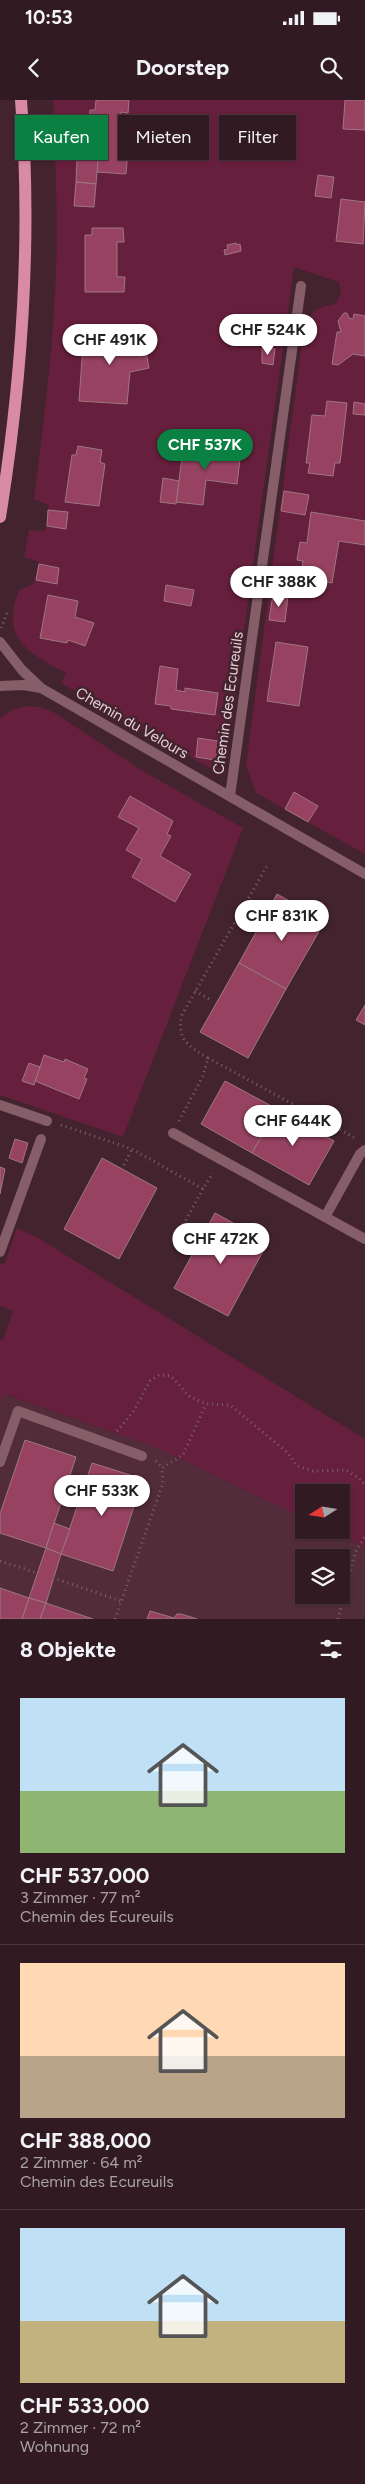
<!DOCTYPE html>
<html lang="de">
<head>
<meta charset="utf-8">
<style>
	body { margin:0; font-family:Figtree,sans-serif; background:#3d272f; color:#f1f3f6; height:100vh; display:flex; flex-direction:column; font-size:19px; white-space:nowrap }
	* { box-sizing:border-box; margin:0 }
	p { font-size:16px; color:#a8a1a5 }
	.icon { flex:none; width:28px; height:28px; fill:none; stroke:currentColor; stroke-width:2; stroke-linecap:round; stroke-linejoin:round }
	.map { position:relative; height:1519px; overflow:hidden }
	.panel { display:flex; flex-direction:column; background:#321a22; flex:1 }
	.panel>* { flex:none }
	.hud { position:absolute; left:15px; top:15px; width:335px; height:45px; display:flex; gap:10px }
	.needle { width:32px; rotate:258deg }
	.controls { position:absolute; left:295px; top:1384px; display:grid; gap:10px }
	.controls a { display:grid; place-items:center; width:55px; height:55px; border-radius:0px; background:#321a22; box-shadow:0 1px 4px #0004,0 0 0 1px #4d3840; font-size:25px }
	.price { position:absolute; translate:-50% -42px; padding:0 11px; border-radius:18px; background:#fff; color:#222; font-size:16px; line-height:32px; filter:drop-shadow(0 1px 2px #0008) }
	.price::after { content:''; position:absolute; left:50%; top:30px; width:15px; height:11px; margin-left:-8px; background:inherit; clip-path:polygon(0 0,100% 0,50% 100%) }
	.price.selected { background:#0b8043; color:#fff }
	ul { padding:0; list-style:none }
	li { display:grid; align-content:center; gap:10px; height:265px; padding:0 20px }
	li+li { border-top:1px solid #4d3840 }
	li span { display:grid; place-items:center; height:155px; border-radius:0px; color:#555 }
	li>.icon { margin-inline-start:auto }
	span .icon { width:90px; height:90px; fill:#fffc; stroke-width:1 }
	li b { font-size:21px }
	h2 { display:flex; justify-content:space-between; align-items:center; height:60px; padding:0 20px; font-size:21px }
	.chip { padding:0 18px; border-radius:0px; background:#321a22; box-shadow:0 1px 4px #0004,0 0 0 1px #4d3840; font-size:18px; line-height:45px }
	.chip.selected { background:#0b8043; color:#fff }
	.status { display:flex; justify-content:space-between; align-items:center; height:35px; padding:0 25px; background:#321a22; direction:ltr }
	.status svg { height:14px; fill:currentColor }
	header { display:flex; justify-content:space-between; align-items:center; height:65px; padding:0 20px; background:#321a22; font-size:22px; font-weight:700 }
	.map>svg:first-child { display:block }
	.built { fill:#522c39; fill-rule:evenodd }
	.green { fill:#661f3c }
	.building { fill:#974261; stroke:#9d7782 }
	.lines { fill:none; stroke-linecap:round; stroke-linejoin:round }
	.path { stroke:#7d616a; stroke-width:3; stroke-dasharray:1 4; stroke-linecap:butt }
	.service { stroke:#855e6a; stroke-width:10 }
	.pedestrian { stroke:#855e6a; stroke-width:10 }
	.minor { stroke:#855e6a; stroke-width:10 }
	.primary { stroke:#d98aa4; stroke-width:12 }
	.labels { text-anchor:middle; stroke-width:5; stroke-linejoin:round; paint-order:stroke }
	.street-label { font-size:15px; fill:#e6d1d7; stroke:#43232e }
</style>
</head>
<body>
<div class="status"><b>10:53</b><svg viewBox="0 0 49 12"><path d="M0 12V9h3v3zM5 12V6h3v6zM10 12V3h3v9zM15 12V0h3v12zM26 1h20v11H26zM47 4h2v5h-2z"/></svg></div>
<header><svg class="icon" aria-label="back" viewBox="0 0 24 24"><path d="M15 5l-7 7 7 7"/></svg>Doorstep<svg class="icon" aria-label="search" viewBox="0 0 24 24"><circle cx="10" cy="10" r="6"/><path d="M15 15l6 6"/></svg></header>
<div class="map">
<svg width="365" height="1519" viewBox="0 0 365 1519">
	<rect width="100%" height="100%" fill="#43232e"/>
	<path class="built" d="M3,1294l152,53 149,71v12h24l37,17v72h-365v-215zM304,1458h37v37h-37z"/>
	<g class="green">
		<path d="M53,0h312v754l-109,-61 -10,-28 58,-438c8,-17 14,-20 32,-23l5,-12 -2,-10 -45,-15 -70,509 -163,-93 5,-10c-23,-13 -57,-27 -53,-60 0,-8 4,-16 6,-23l15,-6 5,-22 -15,-5 5,-27 16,1 4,-26 -15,-6c8,-63 16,-126 20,-189 5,-70 2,-140 -1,-210z"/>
		<polygon points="27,606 40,607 55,613 138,668 243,728 123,1037 0,995 0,618 14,609"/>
		<polygon points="17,1128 38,1138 365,1339 365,1447 328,1430 341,1430 341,1392 304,1392 304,1418 155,1347 4,1294 0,1304 0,1240 3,1240 13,1211 0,1206 0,1165 5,1163"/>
	</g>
	<g class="building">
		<polygon points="96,0 129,0 128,13 121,12 119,49 128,50 126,74 97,72 98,60 87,59 90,10 95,10"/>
		<polygon points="345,0 365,0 365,30 343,29"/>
		<polygon points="77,59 98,60 96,84 76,82"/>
		<polygon points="318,75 334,77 331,98 315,96"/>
		<polygon points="76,82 96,84 94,107 74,106"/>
		<polygon points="341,99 365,102 363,144 336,141"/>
		<polygon points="92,128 123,128 124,142 117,142 117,177 125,177 124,192 85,192 85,135 92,135"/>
		<polygon points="236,143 237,145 240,144 241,151 225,155 224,150 228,149 227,145"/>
		<polygon points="344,213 347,213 349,218 353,219 354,214 365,216 365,256 353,254 338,265 332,264 337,232 341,232 338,221"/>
		<polygon points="84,231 118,234 118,239 143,234 149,268 130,272 127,304 79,301"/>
		<polygon points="262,247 275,249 273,265 262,263"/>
		<polygon points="327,301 347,303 340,363 335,363 333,376 308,373 310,363 306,363 312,315 325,316"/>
		<polygon points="354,302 365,304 365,315 353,314"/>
		<polygon points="184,343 241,351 237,384 206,380 203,405 176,402"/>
		<polygon points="78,346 102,350 100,362 105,364 99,406 65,402 72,355 76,355"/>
		<polygon points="163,378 179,381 176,404 160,402"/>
		<polygon points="284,391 309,395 305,415 281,411"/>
		<polygon points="48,410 68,412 66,429 47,426"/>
		<polygon points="311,412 365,421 365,445 339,441 332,483 301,478 303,461 297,460 300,442 307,443"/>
		<polygon points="39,464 59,468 57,484 36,480"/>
		<polygon points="166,485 194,490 191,506 164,501"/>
		<polygon points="273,494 288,496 285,522 269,520"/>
		<polygon points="48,495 78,501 75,517 94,523 85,546 68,540 67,543 40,538"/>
		<polygon points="276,542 308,547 299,606 267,601"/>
		<polygon points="160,566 178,569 176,590 185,592 185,588 218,593 215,615 171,609 171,606 155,604"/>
		<polygon points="198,638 224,642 221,661 196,657"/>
		<polygon points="294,692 318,706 308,722 285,709"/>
		<polygon points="130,696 173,721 167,734 171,736 160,756 191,774 175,802 132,777 142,759 126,750 139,728 118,717"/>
		<polygon points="277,794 325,821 286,889 239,863"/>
		<polygon points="239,863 286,889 248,958 200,932"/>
		<polygon points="365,905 365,925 356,920"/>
		<polygon points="44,955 64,962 65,959 88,969 84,978 87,979 79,999 35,981"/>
		<polygon points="29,963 40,967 34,985 22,981"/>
		<polygon points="225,981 277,1009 252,1053 201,1024"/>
		<polygon points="277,1009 334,1041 309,1085 252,1053"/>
		<polygon points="15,1039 28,1043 22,1063 9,1058"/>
		<polygon points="102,1058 157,1088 119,1159 64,1129"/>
		<polygon points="0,1067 5,1069 0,1094"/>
		<polygon points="215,1113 268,1142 228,1216 174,1188"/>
		<polygon points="25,1340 76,1357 46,1448 0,1433 0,1414"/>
		<polygon points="92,1363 143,1379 113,1471 61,1454"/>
		<polygon points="54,1423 70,1429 61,1454 46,1448"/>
		<polygon points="46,1448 61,1454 46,1503 29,1498"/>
		<polygon points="0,1488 29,1498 22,1519 0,1519"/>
		<polygon points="29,1498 46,1503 40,1519 22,1519"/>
		<polygon points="46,1503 93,1519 40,1519"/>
		<polygon points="150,1511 174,1518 177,1514 181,1514 197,1519 147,1519"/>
	</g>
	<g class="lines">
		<g class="path">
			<polyline points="1,528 7,513"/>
			<polyline points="244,807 260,815"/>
			<polyline points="195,891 211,900"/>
			<polyline points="208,958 357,1039"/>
			<path d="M179,1021l24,-45 5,-18c-19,-12 -32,-18 -26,-43l86,-151"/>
			<polyline points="61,1025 132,1049 203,1089 213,1073"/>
			<polyline points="124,1065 132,1049"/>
			<polyline points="192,1144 177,1136 203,1089"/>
			<polyline points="117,1331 133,1312 150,1281 159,1275 171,1276 190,1297 206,1304 230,1305 288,1353 297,1366 313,1371 346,1370 359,1378 365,1385"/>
			<polyline points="156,1361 162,1368 183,1355 206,1304"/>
			<polyline points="0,1461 37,1473"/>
			<polyline points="53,1478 121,1501"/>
			<polyline points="115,1519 163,1383 162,1368"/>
			<polyline points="338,1519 355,1453 365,1436"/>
		</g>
		<g class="service">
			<polyline points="0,1005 47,1021"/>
			<polyline points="0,1152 41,1039"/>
			<polyline points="0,1362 18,1311 142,1356"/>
		</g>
		<g class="pedestrian">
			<polyline points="173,1033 365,1139"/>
			<polyline points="325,1117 360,1054 365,1050"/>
		</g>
		<g class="minor">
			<polyline points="0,542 22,570 41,588 365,774"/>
			<polyline points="0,586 23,585 41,588"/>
			<polyline points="230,696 301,186"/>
		</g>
		<path class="primary" d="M0,417c22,-137 32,-278 21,-417"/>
	</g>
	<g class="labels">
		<g class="street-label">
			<text transform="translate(228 603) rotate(-82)" y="5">Chemin des Ecureuils</text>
			<text transform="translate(132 623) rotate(30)" y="5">Chemin du Velours</text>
		</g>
	</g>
</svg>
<div class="controls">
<a><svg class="needle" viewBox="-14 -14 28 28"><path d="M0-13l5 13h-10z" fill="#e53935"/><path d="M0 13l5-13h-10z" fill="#a8a1a5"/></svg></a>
<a><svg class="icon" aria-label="layers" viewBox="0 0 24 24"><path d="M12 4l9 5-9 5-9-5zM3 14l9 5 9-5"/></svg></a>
</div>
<b class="price" style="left:268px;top:256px">CHF 524K</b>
<b class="price" style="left:110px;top:266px">CHF 491K</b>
<b class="price selected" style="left:205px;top:371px">CHF 537K</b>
<b class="price" style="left:279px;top:508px">CHF 388K</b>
<b class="price" style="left:282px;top:842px">CHF 831K</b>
<b class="price" style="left:293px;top:1047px">CHF 644K</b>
<b class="price" style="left:221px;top:1165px">CHF 472K</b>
<b class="price" style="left:102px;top:1417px">CHF 533K</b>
<div class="hud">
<a class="chip selected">Kaufen</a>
<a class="chip">Mieten</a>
<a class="chip">Filter</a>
</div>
</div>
<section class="panel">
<h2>8 Objekte<svg class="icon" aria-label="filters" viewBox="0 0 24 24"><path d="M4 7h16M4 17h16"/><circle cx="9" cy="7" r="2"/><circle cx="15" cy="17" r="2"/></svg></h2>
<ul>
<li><span style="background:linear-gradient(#bfe0f5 60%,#8fb573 0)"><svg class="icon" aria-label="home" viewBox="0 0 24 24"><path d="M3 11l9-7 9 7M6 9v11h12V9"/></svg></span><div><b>CHF 537,000</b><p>3 Zimmer · 77 m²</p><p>Chemin des Ecureuils</p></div></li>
<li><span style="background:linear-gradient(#ffd9b3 60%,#b9a48a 0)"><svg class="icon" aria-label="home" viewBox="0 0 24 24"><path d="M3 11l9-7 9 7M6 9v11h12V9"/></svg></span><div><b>CHF 388,000</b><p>2 Zimmer · 64 m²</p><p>Chemin des Ecureuils</p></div></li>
<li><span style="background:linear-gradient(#bfe0f5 60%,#c2b280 0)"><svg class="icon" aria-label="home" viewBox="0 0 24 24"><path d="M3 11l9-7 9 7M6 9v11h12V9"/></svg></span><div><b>CHF 533,000</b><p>2 Zimmer · 72 m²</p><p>Wohnung</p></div></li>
</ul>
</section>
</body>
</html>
